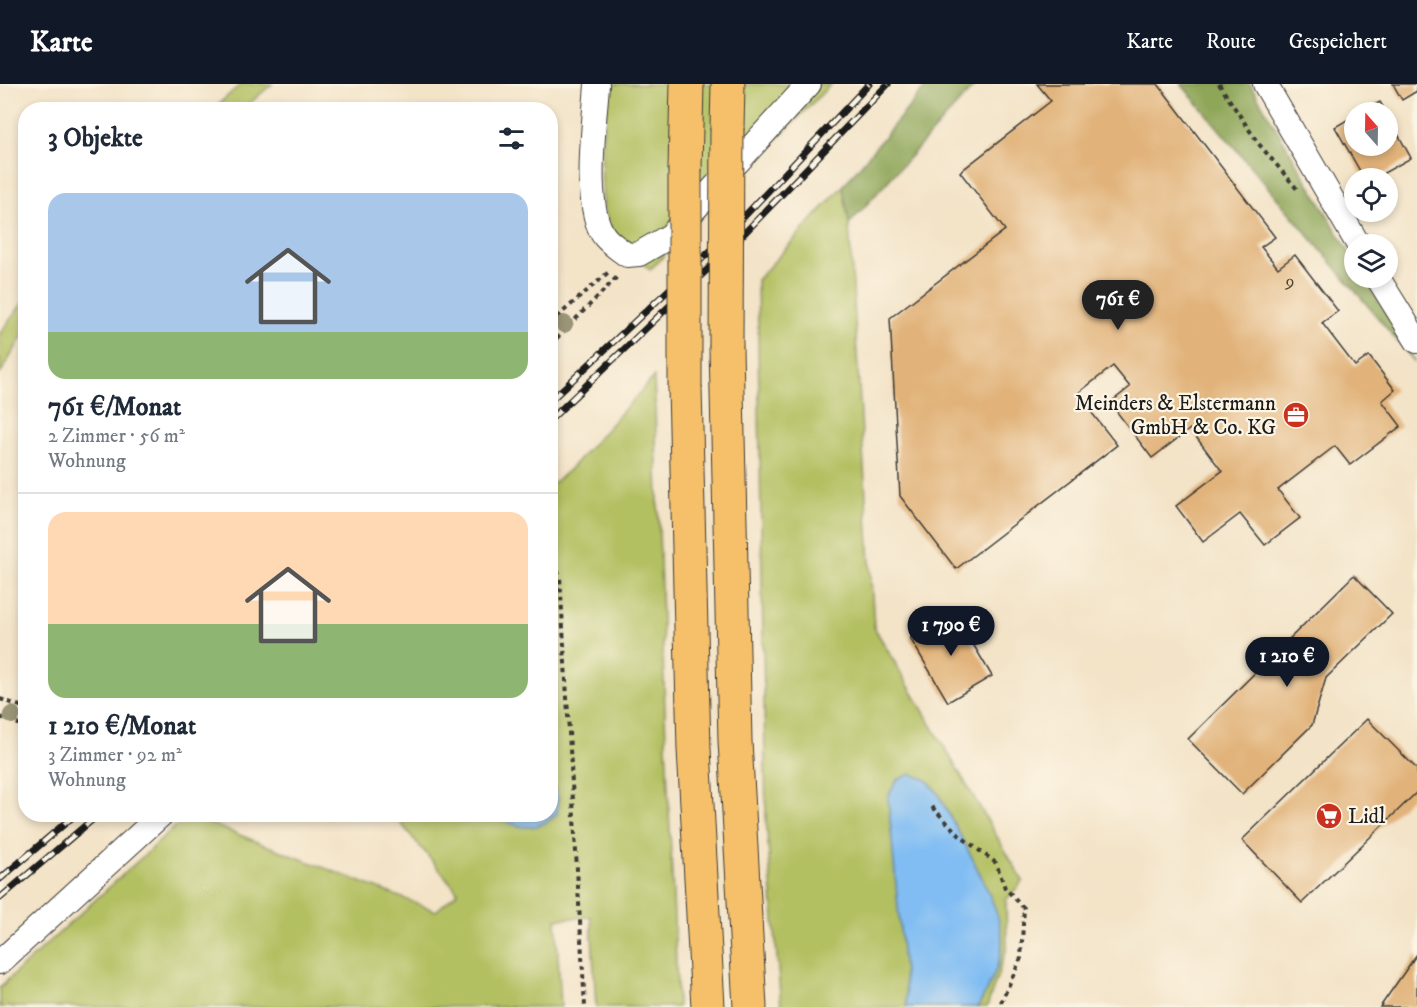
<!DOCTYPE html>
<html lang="de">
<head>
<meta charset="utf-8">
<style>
	body { margin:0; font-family:"IM FELL DW Pica",serif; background:#f6f6f7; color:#1f2937; height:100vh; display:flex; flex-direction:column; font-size:22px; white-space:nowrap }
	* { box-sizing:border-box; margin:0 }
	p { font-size:20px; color:#747a83 }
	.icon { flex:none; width:33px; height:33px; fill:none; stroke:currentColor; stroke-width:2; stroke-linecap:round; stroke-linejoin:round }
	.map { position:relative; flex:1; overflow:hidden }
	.details { position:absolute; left:18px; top:18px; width:540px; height:720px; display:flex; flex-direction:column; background:#fff; border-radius:24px; box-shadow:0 3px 9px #0003 }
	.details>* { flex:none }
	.needle { width:39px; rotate:340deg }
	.tools { position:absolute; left:1344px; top:18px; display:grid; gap:12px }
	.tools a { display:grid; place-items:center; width:54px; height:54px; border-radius:50%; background:#fff; box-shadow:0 3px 9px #0003; font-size:30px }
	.price { position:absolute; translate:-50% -51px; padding:0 14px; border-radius:21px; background:#111827; color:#fff; font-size:20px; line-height:39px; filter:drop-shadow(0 2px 3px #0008) }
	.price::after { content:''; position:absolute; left:50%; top:36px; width:18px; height:14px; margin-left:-9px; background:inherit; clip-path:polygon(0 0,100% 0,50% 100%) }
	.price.on { background:#222; color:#fff }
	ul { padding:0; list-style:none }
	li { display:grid; align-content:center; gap:12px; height:318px; padding:0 30px }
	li+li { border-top:2px solid #e0e1e3 }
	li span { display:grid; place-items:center; height:186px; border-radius:18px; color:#555 }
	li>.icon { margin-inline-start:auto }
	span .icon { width:108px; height:108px; fill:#fffc; stroke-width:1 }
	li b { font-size:26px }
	h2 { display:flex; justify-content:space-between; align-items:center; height:72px; padding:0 30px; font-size:26px }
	header { display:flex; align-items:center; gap:36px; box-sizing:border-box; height:84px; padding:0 30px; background:#111827; color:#fff }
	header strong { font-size:28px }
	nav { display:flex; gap:33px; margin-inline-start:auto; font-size:21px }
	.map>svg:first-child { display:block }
	.green { fill:#b3c062; stroke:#686e3f; stroke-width:1.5 }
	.forest { fill:#8ea658; stroke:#55613a; stroke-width:1.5 }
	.water { fill:#81bdf3; stroke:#4e6c88; stroke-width:1.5 }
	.building { fill:#e1b279 }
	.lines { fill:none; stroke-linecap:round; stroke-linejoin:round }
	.minor-casing { stroke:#3c3a36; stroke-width:26 }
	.highway-casing { stroke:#3c3a36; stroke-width:35 }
	.path { stroke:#3c3a36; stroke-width:4; stroke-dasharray:4.5 4.5; stroke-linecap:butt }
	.minor { stroke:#fff; stroke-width:24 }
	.highway { stroke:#f6c06b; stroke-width:33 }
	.rail-casing { stroke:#1c1c1c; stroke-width:7 }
	.rail { stroke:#fcf5e5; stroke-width:4.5; stroke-dasharray:14; stroke-linecap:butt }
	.highway-bridge-casing { stroke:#3c3a36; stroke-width:35; stroke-linecap:butt }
	.highway-bridge { stroke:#f6c06b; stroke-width:33 }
	.tree { fill:#9a9576 }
	.labels { text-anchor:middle; stroke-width:4.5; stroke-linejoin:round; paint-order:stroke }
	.number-label { font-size:18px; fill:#4d4233 }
	.poi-label { font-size:21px; fill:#1c1c1c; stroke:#fcf5e5; text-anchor:end }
</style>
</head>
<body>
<header>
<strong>Karte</strong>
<nav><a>Karte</a><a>Route</a><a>Gespeichert</a></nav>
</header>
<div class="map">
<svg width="1417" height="923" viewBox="0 0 1417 923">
	<rect width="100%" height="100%" fill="#fcf5e5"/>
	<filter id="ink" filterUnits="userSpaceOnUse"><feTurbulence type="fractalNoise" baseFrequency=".0167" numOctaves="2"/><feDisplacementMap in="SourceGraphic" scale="12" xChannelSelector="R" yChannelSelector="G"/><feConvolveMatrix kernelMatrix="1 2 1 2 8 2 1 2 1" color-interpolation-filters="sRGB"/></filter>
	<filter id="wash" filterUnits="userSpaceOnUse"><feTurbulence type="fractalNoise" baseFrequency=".008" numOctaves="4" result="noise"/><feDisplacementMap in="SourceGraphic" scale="24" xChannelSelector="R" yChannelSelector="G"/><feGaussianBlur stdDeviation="1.35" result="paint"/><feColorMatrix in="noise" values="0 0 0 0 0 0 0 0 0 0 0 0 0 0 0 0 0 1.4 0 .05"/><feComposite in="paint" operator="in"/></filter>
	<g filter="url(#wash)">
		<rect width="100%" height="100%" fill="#f3e3c7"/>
		<g class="green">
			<polygon points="241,0 272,0 243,25 213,25"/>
			<path d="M607,0h224l-181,186c-12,-12 -29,-25 -38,-40 -19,-30 -7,-110 -5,-146z"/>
			<polygon points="843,102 849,140 874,543 1023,797 1006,816 1007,864 987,923 781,923 766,736 757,196"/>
			<polygon points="25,216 25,248 0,290 0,249"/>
			<polygon points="654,293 666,659 678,923 596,923 591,833 556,835 561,923 145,923 141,919 135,923 0,923 0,903 188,731 436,827 458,808 394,731 550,730 551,401 569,386"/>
		</g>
		<g class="forest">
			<polygon points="928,0 976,0 849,140 843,102"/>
			<polygon points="1181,0 1250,0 1354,176 1354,194 1365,194 1415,278"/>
		</g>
		<g class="water">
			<path d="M911,690l16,6 11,13c16,33 63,111 64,145 1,25 -13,47 -24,69h-71l-19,-210 9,-17z"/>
			<path d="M551,695l7,18 -1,17c-22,22 -42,12 -67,1l60,-1z"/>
		</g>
		<g id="blocks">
			<g class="building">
				<polygon points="1037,0 1158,0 1275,153 1261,163 1278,184 1295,171 1338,227 1322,239 1355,282 1369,272 1395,306 1382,317 1401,342 1350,381 1335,362 1278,406 1300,434 1265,461 1240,430 1203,458 1176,422 1222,387 1190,345 1152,374 1110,319 1130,303 1113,282 1077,310 1117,361 956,485 900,412 890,234 1005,146 960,88 1051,17"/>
				<polygon points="1393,0 1417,0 1417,7 1402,16"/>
				<polygon points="1380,18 1386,28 1361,28"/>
				<polygon points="1354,32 1354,62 1388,62 1388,32 1411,74 1375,94 1364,94 1335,43"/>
				<polygon points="1354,491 1392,530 1326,594 1312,641 1242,710 1188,655"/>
				<polygon points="954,528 992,592 948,618 910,554"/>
				<polygon points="1367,635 1417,685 1417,708 1302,819 1242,756"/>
				<polygon points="1417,870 1417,923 1380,923"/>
			</g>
		</g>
	</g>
	<g filter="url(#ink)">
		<use href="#blocks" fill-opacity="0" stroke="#3c3a36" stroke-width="1.5"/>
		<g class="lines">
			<defs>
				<g id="minor">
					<path d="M597,0c-2,36 -15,125 8,153 6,7 15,13 22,18l12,-1 31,-18 139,-152"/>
					<polyline points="1265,0 1358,160"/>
					<polyline points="1378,194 1417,257"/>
					<polyline points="0,878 162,730"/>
				</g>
				<g id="highway">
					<polyline points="727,44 728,0"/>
					<polyline points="685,85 687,0"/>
					<polyline points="726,264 735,657 750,923"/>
					<polyline points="685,304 694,665 708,923"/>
				</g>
			</defs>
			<use href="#minor" class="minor-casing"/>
			<use href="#highway" class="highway-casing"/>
			<g class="path">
				<polyline points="1219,0 1258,59 1297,105"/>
				<polyline points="550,239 611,186"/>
				<polyline points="550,261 619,191"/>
				<polyline points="550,470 560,493 585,923"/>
				<polyline points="0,615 26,624"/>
				<polyline points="0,633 26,643"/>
				<polyline points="932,723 960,752 996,779 1005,804 1024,824 1021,874 999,923"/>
			</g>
			<use href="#minor" class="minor"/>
			<use href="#highway" class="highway"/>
			<defs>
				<g id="rail">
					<polyline points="550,317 722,156 869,0"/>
					<polyline points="550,336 731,163 888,0"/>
					<polyline points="0,795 76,730"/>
					<polyline points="0,814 99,730"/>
				</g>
			</defs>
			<use href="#rail" class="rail-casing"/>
			<use href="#rail" class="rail"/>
			<defs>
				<g id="highway-bridge">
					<polyline points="726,264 727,44"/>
					<polyline points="685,304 685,85"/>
				</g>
			</defs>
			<use href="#highway-bridge" class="highway-bridge-casing"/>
			<use href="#highway-bridge" class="highway-bridge"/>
		</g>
		<g class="tree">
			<circle cx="564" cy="240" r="9"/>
			<circle cx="12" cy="631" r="9"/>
		</g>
	</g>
	<defs>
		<symbol id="office-disc" viewBox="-11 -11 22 22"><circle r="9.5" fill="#c8321e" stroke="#fcf5e5"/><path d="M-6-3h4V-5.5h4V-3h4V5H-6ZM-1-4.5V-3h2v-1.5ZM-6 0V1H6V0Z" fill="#fff"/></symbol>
		<symbol id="supermarket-disc" viewBox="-11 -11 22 22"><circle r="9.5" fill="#c8321e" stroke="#fcf5e5"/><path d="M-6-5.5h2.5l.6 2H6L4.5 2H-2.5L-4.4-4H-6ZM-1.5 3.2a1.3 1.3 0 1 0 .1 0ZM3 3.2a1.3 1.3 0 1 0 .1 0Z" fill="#fff"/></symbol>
	</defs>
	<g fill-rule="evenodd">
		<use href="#office-disc" x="1281" y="316" width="30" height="30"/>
		<use href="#supermarket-disc" x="1314" y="717" width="30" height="30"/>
	</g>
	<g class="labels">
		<g class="number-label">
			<text x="1290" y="203">9</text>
		</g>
		<g class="poi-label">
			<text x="1276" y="326">Meinders &amp; Elstermann<tspan x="1276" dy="24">GmbH &amp; Co. KG</tspan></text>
			<text x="1348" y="739" text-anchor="start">Lidl</text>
		</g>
	</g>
</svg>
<div class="tools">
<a><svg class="needle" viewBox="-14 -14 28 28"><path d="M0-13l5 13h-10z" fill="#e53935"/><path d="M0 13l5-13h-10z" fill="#747a83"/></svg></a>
<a><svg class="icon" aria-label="locate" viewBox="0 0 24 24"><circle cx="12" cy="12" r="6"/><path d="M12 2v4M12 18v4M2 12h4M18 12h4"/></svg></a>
<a><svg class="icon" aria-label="layers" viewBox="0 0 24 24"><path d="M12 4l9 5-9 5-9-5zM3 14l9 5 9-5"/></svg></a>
</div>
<b class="price on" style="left:1118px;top:247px">761 €</b>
<b class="price" style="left:951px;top:573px">1 790 €</b>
<b class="price" style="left:1287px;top:604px">1 210 €</b>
<section class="details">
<h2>3 Objekte<svg class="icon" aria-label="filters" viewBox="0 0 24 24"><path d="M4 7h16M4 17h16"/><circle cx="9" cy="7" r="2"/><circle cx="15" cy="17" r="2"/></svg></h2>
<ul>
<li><span style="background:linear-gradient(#a9c7e8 75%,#8fb573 0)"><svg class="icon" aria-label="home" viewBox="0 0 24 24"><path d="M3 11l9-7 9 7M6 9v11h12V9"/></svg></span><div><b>761 €/Monat</b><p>2 Zimmer · 56 m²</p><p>Wohnung</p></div></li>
<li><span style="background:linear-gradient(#ffd9b3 60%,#8fb573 0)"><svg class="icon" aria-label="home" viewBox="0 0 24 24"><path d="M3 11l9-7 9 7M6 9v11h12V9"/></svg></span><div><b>1 210 €/Monat</b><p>3 Zimmer · 92 m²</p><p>Wohnung</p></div></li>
</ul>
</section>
</div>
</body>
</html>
